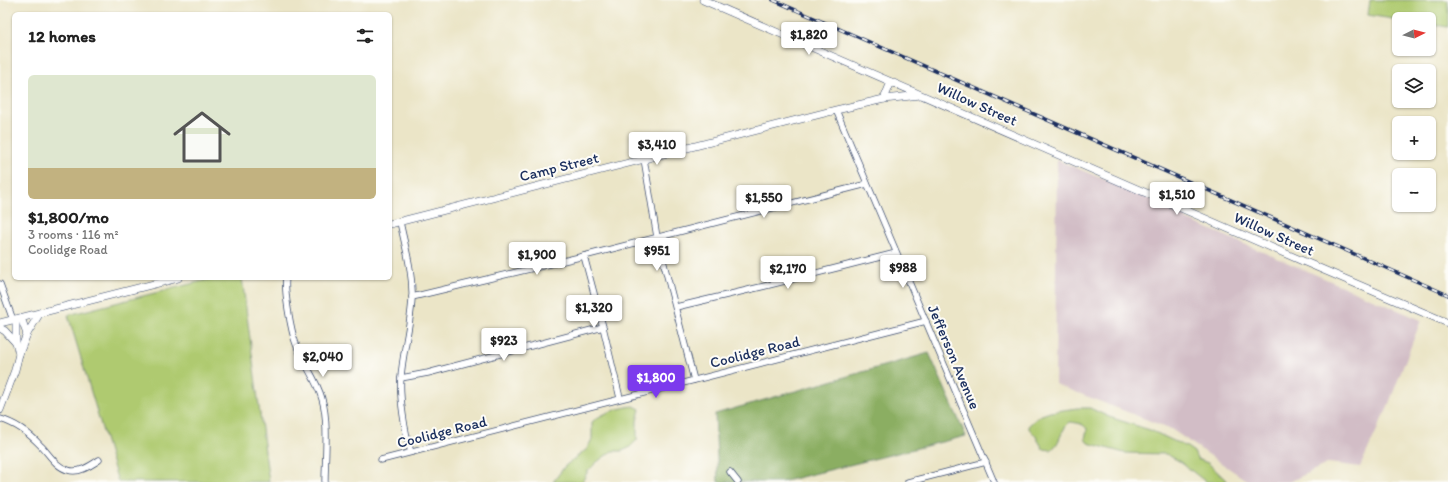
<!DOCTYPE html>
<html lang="en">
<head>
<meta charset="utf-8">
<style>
	body { margin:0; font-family:Itim,sans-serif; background:#f6f6f6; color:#222; height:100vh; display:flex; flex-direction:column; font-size:15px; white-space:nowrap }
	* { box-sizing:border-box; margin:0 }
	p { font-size:13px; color:#767676 }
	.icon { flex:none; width:22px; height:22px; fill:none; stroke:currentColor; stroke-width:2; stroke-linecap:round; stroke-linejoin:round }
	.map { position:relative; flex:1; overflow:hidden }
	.side { position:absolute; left:12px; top:12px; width:380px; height:268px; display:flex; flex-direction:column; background:#fff; border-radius:6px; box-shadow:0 1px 3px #0004 }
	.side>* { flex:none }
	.needle { width:26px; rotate:84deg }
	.buttons { position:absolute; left:1392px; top:12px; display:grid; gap:8px }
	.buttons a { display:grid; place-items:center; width:44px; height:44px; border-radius:6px; background:#fff; box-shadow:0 1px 3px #0004; font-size:20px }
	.price { position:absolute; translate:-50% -34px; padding:0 9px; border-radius:4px; background:#fff; color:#222; font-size:13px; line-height:26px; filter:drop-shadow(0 1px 2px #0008) }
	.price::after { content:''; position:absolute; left:50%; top:24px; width:12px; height:9px; margin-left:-6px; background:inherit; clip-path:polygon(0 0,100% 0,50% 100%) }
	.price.selected { background:#7c3aed; color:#fff }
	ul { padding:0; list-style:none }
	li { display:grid; align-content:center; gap:8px; height:212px; padding:0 16px }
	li+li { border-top:1px solid #e0e0e0 }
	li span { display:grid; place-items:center; height:124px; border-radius:6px; color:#555 }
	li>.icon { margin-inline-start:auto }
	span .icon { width:72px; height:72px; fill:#fffc; stroke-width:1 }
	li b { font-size:17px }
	h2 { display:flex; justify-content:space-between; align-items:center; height:48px; padding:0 16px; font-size:17px }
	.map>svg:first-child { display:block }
	.industrial { fill:#d2bdc6 }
	.green { fill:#afca70; stroke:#657c67 }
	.forest { fill:#8bae62; stroke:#536e60 }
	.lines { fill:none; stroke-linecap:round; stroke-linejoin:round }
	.minor-casing { stroke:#3a4a6e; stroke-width:7 }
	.major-casing { stroke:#3a4a6e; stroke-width:8 }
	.minor { stroke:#fff; stroke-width:5.5 }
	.major { stroke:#fff; stroke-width:7 }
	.rail-casing { stroke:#1b2f5e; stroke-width:3.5 }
	.rail { stroke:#fdfcf7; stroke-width:2; stroke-dasharray:6; stroke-linecap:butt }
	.labels { text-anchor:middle; stroke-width:4; stroke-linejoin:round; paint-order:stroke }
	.street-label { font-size:15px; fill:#1b2f5e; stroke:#fdfcf7 }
</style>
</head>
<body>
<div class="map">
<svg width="1448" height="482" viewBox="0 0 1448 482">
	<rect width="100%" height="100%" fill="#fdfcf7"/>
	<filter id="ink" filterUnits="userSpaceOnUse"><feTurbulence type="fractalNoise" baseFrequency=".025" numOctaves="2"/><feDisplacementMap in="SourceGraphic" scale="8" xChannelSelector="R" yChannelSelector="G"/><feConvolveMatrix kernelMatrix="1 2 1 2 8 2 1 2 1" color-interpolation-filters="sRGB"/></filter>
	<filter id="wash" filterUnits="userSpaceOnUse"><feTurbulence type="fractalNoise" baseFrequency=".012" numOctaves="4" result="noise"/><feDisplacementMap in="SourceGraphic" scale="16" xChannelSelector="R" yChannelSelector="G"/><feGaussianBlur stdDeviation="0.9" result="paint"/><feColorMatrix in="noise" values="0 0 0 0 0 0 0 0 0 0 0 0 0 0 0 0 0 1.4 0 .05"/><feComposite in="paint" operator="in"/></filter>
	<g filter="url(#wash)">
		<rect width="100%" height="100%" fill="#ebe5c7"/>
		<polygon class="industrial" points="1057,160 1187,214 1186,219 1421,320 1388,406 1360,467 1329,463 1289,482 1249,482 1171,429 1055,384"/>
		<g class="green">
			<polygon points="1370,0 1448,0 1448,27 1429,24 1429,19 1399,20 1368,15"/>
			<polygon points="214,278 242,278 269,482 118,482 68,315"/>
			<path d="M634,406l6,3 -3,12v19l-8,8 -7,3h-10l-15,11 -9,9 -6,11h-29l12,-16 22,-17 5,-10v-17c9,-9 30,-15 42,-16z"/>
			<path d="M1077,408h13l19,9 41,13 37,17 7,5 3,7 11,4 20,19h-22l-27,-21 -13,-7 -42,-1 -36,-10 -3,-4 2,-10c-4,-6 -10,-6 -17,-7 -11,9 -8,20 -19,28l-8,-1 -8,-14 -5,-5 -2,-4 11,-10 11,-4z"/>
		</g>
		<polygon class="forest" points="929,353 966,436 781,482 718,482 715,414"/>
	</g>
	<g filter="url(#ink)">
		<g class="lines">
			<defs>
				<g id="minor">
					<polyline points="836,110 994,482"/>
					<polyline points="644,159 657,237 694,380"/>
					<path d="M400,222c5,24 13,50 12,76 -1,26 -9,52 -11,79 -2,19 4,57 10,75"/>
					<polyline points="584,256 603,327 620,398"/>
					<path d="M286,278c-2,14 5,53 10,66 7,19 21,36 26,55 7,23 3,59 3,83"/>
					<polyline points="0,284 13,320"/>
					<polyline points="412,297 584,256 867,184"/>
					<polyline points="676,307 765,286 896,253"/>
					<polyline points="401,378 428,373 603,327"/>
					<path d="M0,419c15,4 30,15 41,27 8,8 15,21 27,24 10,4 22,-4 31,-10"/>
					<polyline points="381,460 926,321"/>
					<polyline points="730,472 738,482"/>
					<polyline points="908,482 986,462"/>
				</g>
				<g id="major">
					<polyline points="703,0 1298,259 1448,323"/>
					<polyline points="884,99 891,82"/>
					<polyline points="390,224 836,110 884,99 920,95"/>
					<polyline points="21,318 27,334"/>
					<polyline points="16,319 16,343 19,354"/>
					<polyline points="0,323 178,278"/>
					<polyline points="0,328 5,331 16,343"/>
					<polyline points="0,410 15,370 19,354 27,334 40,313"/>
				</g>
			</defs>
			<use href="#minor" class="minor-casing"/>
			<use href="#major" class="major-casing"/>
			<use href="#minor" class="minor"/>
			<use href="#major" class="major"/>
			<defs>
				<polyline id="rail" points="773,0 1448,295"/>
			</defs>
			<use href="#rail" class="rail-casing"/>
			<use href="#rail" class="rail"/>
		</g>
	</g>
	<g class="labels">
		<g class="street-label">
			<text transform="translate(977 104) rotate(24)" y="5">Willow Street</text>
			<text transform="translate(559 167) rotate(-14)" y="5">Camp Street</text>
			<text transform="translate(1274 234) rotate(24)" y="5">Willow Street</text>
			<text transform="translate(755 352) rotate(-14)" y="5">Coolidge Road</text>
			<text transform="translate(954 357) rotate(67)" y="5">Jefferson Avenue</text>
			<text transform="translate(442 432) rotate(-14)" y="5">Coolidge Road</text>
		</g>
	</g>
</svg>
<div class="buttons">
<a><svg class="needle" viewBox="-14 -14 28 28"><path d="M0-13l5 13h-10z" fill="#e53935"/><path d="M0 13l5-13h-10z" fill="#767676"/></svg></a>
<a><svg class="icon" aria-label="layers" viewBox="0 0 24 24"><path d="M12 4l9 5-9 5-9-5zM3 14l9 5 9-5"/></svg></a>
<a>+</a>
<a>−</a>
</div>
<b class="price" style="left:809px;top:56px">$1,820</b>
<b class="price" style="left:657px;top:166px">$3,410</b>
<b class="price" style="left:1177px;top:216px">$1,510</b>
<b class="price" style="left:764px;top:219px">$1,550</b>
<b class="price" style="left:657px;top:272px">$951</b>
<b class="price" style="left:537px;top:276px">$1,900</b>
<b class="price" style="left:903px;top:289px">$988</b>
<b class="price" style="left:788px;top:290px">$2,170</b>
<b class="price" style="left:594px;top:329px">$1,320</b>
<b class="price" style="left:504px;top:362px">$923</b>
<b class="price" style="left:323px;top:378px">$2,040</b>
<b class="price selected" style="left:656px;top:399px">$1,800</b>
<section class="side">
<h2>12 homes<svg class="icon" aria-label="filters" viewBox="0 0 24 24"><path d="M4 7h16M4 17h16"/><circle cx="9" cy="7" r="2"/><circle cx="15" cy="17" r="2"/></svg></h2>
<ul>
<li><span style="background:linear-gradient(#dfe7d0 75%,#c2b280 0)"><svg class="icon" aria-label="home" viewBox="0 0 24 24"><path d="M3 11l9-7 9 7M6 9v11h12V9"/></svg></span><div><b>$1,800/mo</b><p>3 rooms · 116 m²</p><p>Coolidge Road</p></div></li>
</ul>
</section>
</div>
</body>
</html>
